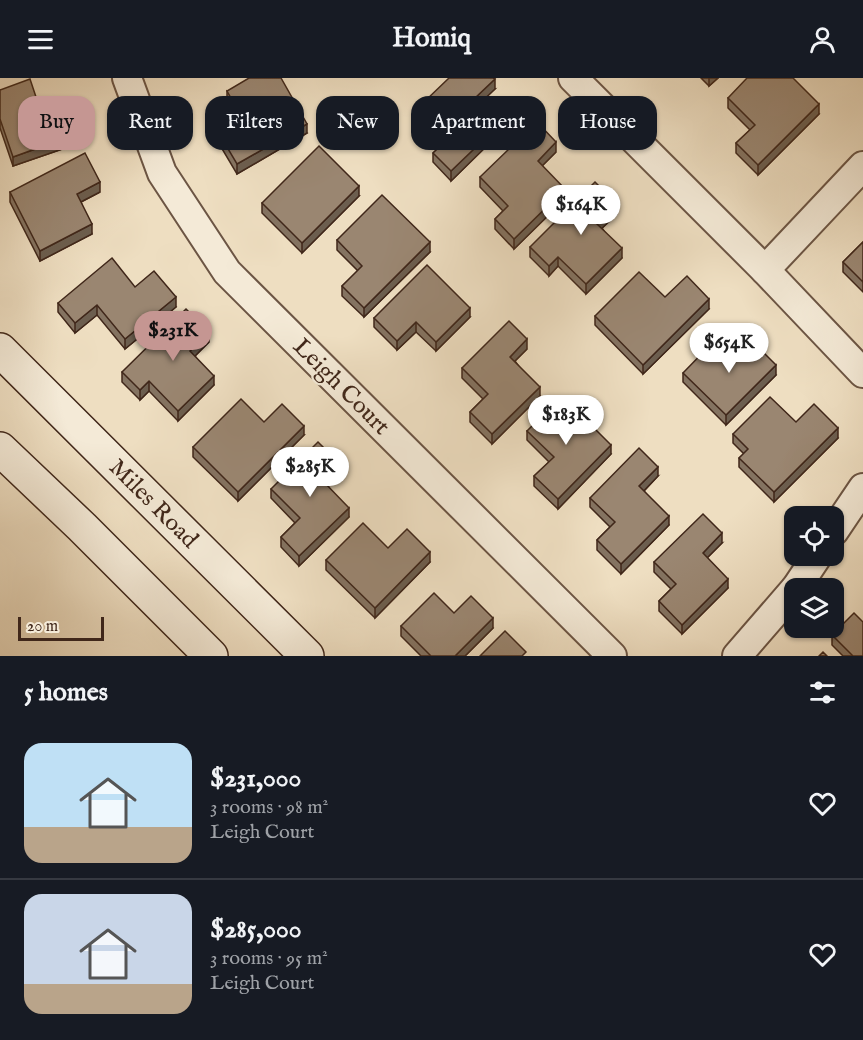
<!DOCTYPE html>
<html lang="en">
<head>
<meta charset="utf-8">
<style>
	body { margin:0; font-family:"IM FELL English",serif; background:#20242c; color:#f1f3f6; height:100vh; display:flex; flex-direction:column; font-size:22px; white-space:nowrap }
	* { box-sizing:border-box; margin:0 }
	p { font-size:20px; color:#9ea1a6 }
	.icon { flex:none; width:33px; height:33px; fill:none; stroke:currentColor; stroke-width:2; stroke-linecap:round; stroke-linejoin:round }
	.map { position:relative; height:578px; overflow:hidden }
	.panel { display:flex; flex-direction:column; background:#171b24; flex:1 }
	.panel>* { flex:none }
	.guide { position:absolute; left:18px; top:18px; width:828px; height:54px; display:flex; gap:12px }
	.tools { position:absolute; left:784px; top:428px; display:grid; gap:12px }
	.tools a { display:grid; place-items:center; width:60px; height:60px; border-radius:12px; background:#171b24; box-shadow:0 2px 4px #0004; font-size:30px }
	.scale { position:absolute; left:18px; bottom:15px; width:86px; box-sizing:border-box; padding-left:6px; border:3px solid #40271a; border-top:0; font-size:16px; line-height:21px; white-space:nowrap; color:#40271a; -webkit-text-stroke:4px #f4ead7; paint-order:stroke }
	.price { position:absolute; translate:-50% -51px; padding:0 14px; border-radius:21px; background:#fff; color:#222; font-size:20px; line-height:39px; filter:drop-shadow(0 2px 3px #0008) }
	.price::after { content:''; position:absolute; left:50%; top:36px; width:18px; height:14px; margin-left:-9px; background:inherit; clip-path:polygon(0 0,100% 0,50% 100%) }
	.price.active { background:#c59692; color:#111 }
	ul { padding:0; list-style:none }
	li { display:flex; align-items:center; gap:18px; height:150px; padding:0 24px }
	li+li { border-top:2px solid #363941 }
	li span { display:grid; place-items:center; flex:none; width:168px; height:120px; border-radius:18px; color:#555 }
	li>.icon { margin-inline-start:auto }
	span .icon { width:72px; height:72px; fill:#fffc; stroke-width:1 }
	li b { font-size:26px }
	h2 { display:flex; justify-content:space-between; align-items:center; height:72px; padding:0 24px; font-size:26px }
	.tag { padding:0 21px; border-radius:18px; background:#171b24; box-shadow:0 2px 4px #0004; font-size:21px; line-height:54px }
	.tag.active { background:#c59692; color:#111 }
	header { display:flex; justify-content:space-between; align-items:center; height:78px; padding:0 24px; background:#171b24; font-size:27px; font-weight:700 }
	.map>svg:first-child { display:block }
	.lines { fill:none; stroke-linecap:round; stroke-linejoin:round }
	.street-casing { stroke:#6c5544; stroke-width:32 }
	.secondary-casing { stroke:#40271a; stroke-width:36 }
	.street { stroke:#f4ead7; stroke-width:28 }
	.secondary { stroke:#f4ead7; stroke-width:33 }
	.wall { fill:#847361; stroke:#40271a; stroke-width:1.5 }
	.shaded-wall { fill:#6c5e4f; stroke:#40271a; stroke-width:1.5 }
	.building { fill:#9a8671; stroke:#40271a; stroke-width:1.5 }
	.labels { text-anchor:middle; stroke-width:4.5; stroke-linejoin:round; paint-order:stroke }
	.street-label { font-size:24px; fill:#40271a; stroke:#f4ead7 }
</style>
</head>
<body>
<header><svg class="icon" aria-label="menu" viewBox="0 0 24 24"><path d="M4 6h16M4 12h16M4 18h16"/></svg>Homiq<svg class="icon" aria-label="person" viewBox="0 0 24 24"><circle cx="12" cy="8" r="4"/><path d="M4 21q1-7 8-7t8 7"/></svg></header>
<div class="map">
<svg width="863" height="578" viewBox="0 0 863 578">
	<rect width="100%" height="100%" fill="#eedec1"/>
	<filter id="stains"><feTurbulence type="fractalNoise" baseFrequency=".00333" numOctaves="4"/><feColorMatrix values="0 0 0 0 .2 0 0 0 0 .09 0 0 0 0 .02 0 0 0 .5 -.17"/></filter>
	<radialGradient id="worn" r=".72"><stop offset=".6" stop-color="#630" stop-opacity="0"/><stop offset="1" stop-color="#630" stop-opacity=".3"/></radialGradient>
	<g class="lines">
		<defs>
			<g id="street">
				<polyline points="127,0 162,95 227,194 612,578"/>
				<polyline points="573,0 765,192 863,295"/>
				<polyline points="765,192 863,88"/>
				<polyline points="834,453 863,410"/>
				<polyline points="796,510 818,477"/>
				<polyline points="737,578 795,511"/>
			</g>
			<g id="secondary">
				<polyline points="0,272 307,578"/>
				<polyline points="0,371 82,449 211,578"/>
			</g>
		</defs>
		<use href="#street" class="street-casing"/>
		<use href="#secondary" class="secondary-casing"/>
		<use href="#street" class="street"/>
		<use href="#secondary" class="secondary"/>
	</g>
	<g class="wall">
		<polygon points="701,0 718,0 709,8"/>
		<polygon points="495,11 480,25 500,55 451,103 433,84 433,75 449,60 424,34 424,24"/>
		<polygon points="0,12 41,34 77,66 13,88 0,50"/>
		<polygon points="227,13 307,55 237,96 221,69 221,59 241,48 227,23"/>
		<polygon points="728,20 819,36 758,97 736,75 736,65 750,52 728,30"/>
		<polygon points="556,74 542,88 565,121 514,171 495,151 495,141 503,133 480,109 480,99"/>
		<polygon points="10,114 100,114 81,124 92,156 40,183 10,124"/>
		<polygon points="359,118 302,175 262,135 262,125"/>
		<polygon points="617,136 602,150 622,180 586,216 558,188 549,198 530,179 530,169"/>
		<polygon points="337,162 430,174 364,239 342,218 342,208 358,193 337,172"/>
		<polygon points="863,164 863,214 843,194 843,184"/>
		<polygon points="135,209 176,229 125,271 97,237 75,255 58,234 58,225"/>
		<polygon points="665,219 709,231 643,296 595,247 595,238"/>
		<polygon points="470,239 436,273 416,254 397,272 374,249 374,240"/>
		<polygon points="209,264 195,278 214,307 178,343 149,313 140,322 122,304 122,294"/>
		<polygon points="527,271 515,283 540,318 492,366 470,344 470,334 483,321 462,300 462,290"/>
		<polygon points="736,281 776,297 726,347 683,304 683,295"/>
		<polygon points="796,344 838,360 774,424 739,389 739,380 744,376 733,365 733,356"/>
		<polygon points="527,353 611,376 558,431 534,408 534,398 549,384 527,362"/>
		<polygon points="304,357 238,423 193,379 193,369"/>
		<polygon points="340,396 328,408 349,439 299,488 281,469 281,459 295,445 271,420 271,411"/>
		<polygon points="658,398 644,413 669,447 621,496 597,472 597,462 610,449 590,429 590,420"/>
		<polygon points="722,465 707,480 728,510 682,556 659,533 659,523 671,511 654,494 654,484"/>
		<polygon points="388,470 430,484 375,540 326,492 326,482"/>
		<polygon points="454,535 493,550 465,578 421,578 401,558 401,548"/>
		<polygon points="832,557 863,578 843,578 832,567"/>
	</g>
	<g class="shaded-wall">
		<polygon points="709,0 718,0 709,8"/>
		<polygon points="495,1 495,11 475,30 475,20"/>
		<polygon points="819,26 819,36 758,97 758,87"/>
		<polygon points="307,46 307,55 237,96 237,86"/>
		<polygon points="500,46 500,55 451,103 451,93"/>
		<polygon points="77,56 77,66 13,88 13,79"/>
		<polygon points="556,64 556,74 538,92 538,83"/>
		<polygon points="100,104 100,114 77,126 77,116"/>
		<polygon points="359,108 359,118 302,175 302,165"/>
		<polygon points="565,111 565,121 514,171 514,161"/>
		<polygon points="617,126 617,136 597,155 597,146"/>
		<polygon points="92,146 92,156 40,183 40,173"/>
		<polygon points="430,164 430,174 364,239 364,230"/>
		<polygon points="622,170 622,180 586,216 586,206"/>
		<polygon points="558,179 558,188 549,198 549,188"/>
		<polygon points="176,219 176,229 125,271 125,261"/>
		<polygon points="709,221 709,231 643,296 643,287"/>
		<polygon points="97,227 97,237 75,255 75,245"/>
		<polygon points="470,230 470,239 436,273 436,264"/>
		<polygon points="416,244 416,254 397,272 397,263"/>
		<polygon points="209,254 209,264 190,283 190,273"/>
		<polygon points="527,261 527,271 510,288 510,279"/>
		<polygon points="776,287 776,297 726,347 726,337"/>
		<polygon points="214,298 214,307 178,343 178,333"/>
		<polygon points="149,303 149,313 140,322 140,312"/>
		<polygon points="540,309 540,318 492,366 492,356"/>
		<polygon points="304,348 304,357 238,423 238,414"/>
		<polygon points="838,350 838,360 774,424 774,414"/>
		<polygon points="611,367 611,376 558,431 558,421"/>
		<polygon points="340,386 340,396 323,413 323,403"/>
		<polygon points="658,389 658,398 639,418 639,408"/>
		<polygon points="349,430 349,439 299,488 299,478"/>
		<polygon points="669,438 669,447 621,496 621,486"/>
		<polygon points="722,455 722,465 703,484 703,475"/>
		<polygon points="430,474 430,484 375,540 375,530"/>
		<polygon points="728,501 728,510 682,556 682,547"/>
		<polygon points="493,540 493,550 465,578 455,578"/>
	</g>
	<g class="building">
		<polygon points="249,0 281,0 307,46 237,86 221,59 245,45 227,13"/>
		<polygon points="449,0 493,0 495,1 475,20 500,46 451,93 433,75 454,55 424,24"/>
		<polygon points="747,0 793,0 819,26 758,87 736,65 755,47 728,20"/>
		<polygon points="30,1 41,34 66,25 77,56 13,79 0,41 0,12"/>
		<polygon points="537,44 556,64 538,83 565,111 514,161 495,141 508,128 480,99"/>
		<polygon points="319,68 359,108 302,165 262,125"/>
		<polygon points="85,75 100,104 77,116 92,146 40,173 10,114"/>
		<polygon points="595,104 617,126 597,146 622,170 586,206 558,179 549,188 530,169"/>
		<polygon points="382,117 430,164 364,230 342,208 362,188 337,162"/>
		<polygon points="863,164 863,204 843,184"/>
		<polygon points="112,180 135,209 154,193 176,219 125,261 97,227 75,245 58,225"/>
		<polygon points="427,187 470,230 436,264 416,244 397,263 374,240"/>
		<polygon points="639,194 665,219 687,198 709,221 643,287 595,238"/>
		<polygon points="186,231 209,254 190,273 214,298 178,333 149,303 140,312 122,294"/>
		<polygon points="509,243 527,261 510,279 540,309 492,356 470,334 488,316 462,290"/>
		<polygon points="716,261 736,281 753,264 776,287 726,337 683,295"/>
		<polygon points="562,318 611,367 558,421 534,398 554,379 527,353"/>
		<polygon points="770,319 796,344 814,326 838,350 774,414 739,380 748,371 733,356"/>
		<polygon points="241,321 264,344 282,326 304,348 238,414 193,369"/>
		<polygon points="318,364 340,386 323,403 349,430 299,478 281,459 300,440 271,411"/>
		<polygon points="639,370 658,389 639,408 669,438 621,486 597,462 615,444 590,420"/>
		<polygon points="703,436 722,455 703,475 728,501 682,547 659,523 676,506 654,484"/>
		<polygon points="363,445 388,470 407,451 430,474 375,530 326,482"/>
		<polygon points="434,515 454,535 471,518 493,540 455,578 431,578 401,548"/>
		<polygon points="854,535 863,544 863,578 853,578 832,557"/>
		<polygon points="505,553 526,574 522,578 480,578"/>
		<polygon points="823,574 827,578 819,578"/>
	</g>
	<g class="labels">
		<g class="street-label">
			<text transform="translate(342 308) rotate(45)" y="8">Leigh Court</text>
			<text transform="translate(154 425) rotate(45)" y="8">Miles Road</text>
		</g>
	</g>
	<rect width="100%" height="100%" filter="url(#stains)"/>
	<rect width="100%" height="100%" fill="url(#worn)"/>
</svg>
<div class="tools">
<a><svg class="icon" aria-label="locate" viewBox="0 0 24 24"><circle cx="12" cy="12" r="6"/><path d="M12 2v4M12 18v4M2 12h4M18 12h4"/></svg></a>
<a><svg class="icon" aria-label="layers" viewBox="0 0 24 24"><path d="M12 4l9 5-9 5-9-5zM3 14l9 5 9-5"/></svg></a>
</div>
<div class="scale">20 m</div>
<b class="price" style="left:581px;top:158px">$164K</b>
<b class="price active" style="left:173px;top:284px">$231K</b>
<b class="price" style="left:729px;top:296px">$654K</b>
<b class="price" style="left:566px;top:368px">$183K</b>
<b class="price" style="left:310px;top:420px">$285K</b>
<div class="guide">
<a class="tag active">Buy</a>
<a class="tag">Rent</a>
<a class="tag">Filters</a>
<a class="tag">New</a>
<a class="tag">Apartment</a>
<a class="tag">House</a>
</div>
</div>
<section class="panel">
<h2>5 homes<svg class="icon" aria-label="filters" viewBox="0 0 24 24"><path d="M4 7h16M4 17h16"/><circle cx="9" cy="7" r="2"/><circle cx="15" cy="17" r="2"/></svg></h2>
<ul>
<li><span style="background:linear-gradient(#bfe0f5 70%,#b9a48a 0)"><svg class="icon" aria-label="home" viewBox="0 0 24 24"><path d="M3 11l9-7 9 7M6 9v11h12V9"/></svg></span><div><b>$231,000</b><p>3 rooms · 98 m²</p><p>Leigh Court</p></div><svg class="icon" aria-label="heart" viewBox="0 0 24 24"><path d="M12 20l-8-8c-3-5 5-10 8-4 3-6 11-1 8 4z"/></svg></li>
<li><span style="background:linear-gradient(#c9d6e8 75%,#b9a48a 0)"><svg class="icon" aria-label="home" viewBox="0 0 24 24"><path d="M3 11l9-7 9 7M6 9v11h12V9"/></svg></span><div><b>$285,000</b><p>3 rooms · 95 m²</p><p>Leigh Court</p></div><svg class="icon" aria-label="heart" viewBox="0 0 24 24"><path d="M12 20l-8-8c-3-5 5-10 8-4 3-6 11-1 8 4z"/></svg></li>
</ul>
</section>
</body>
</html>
